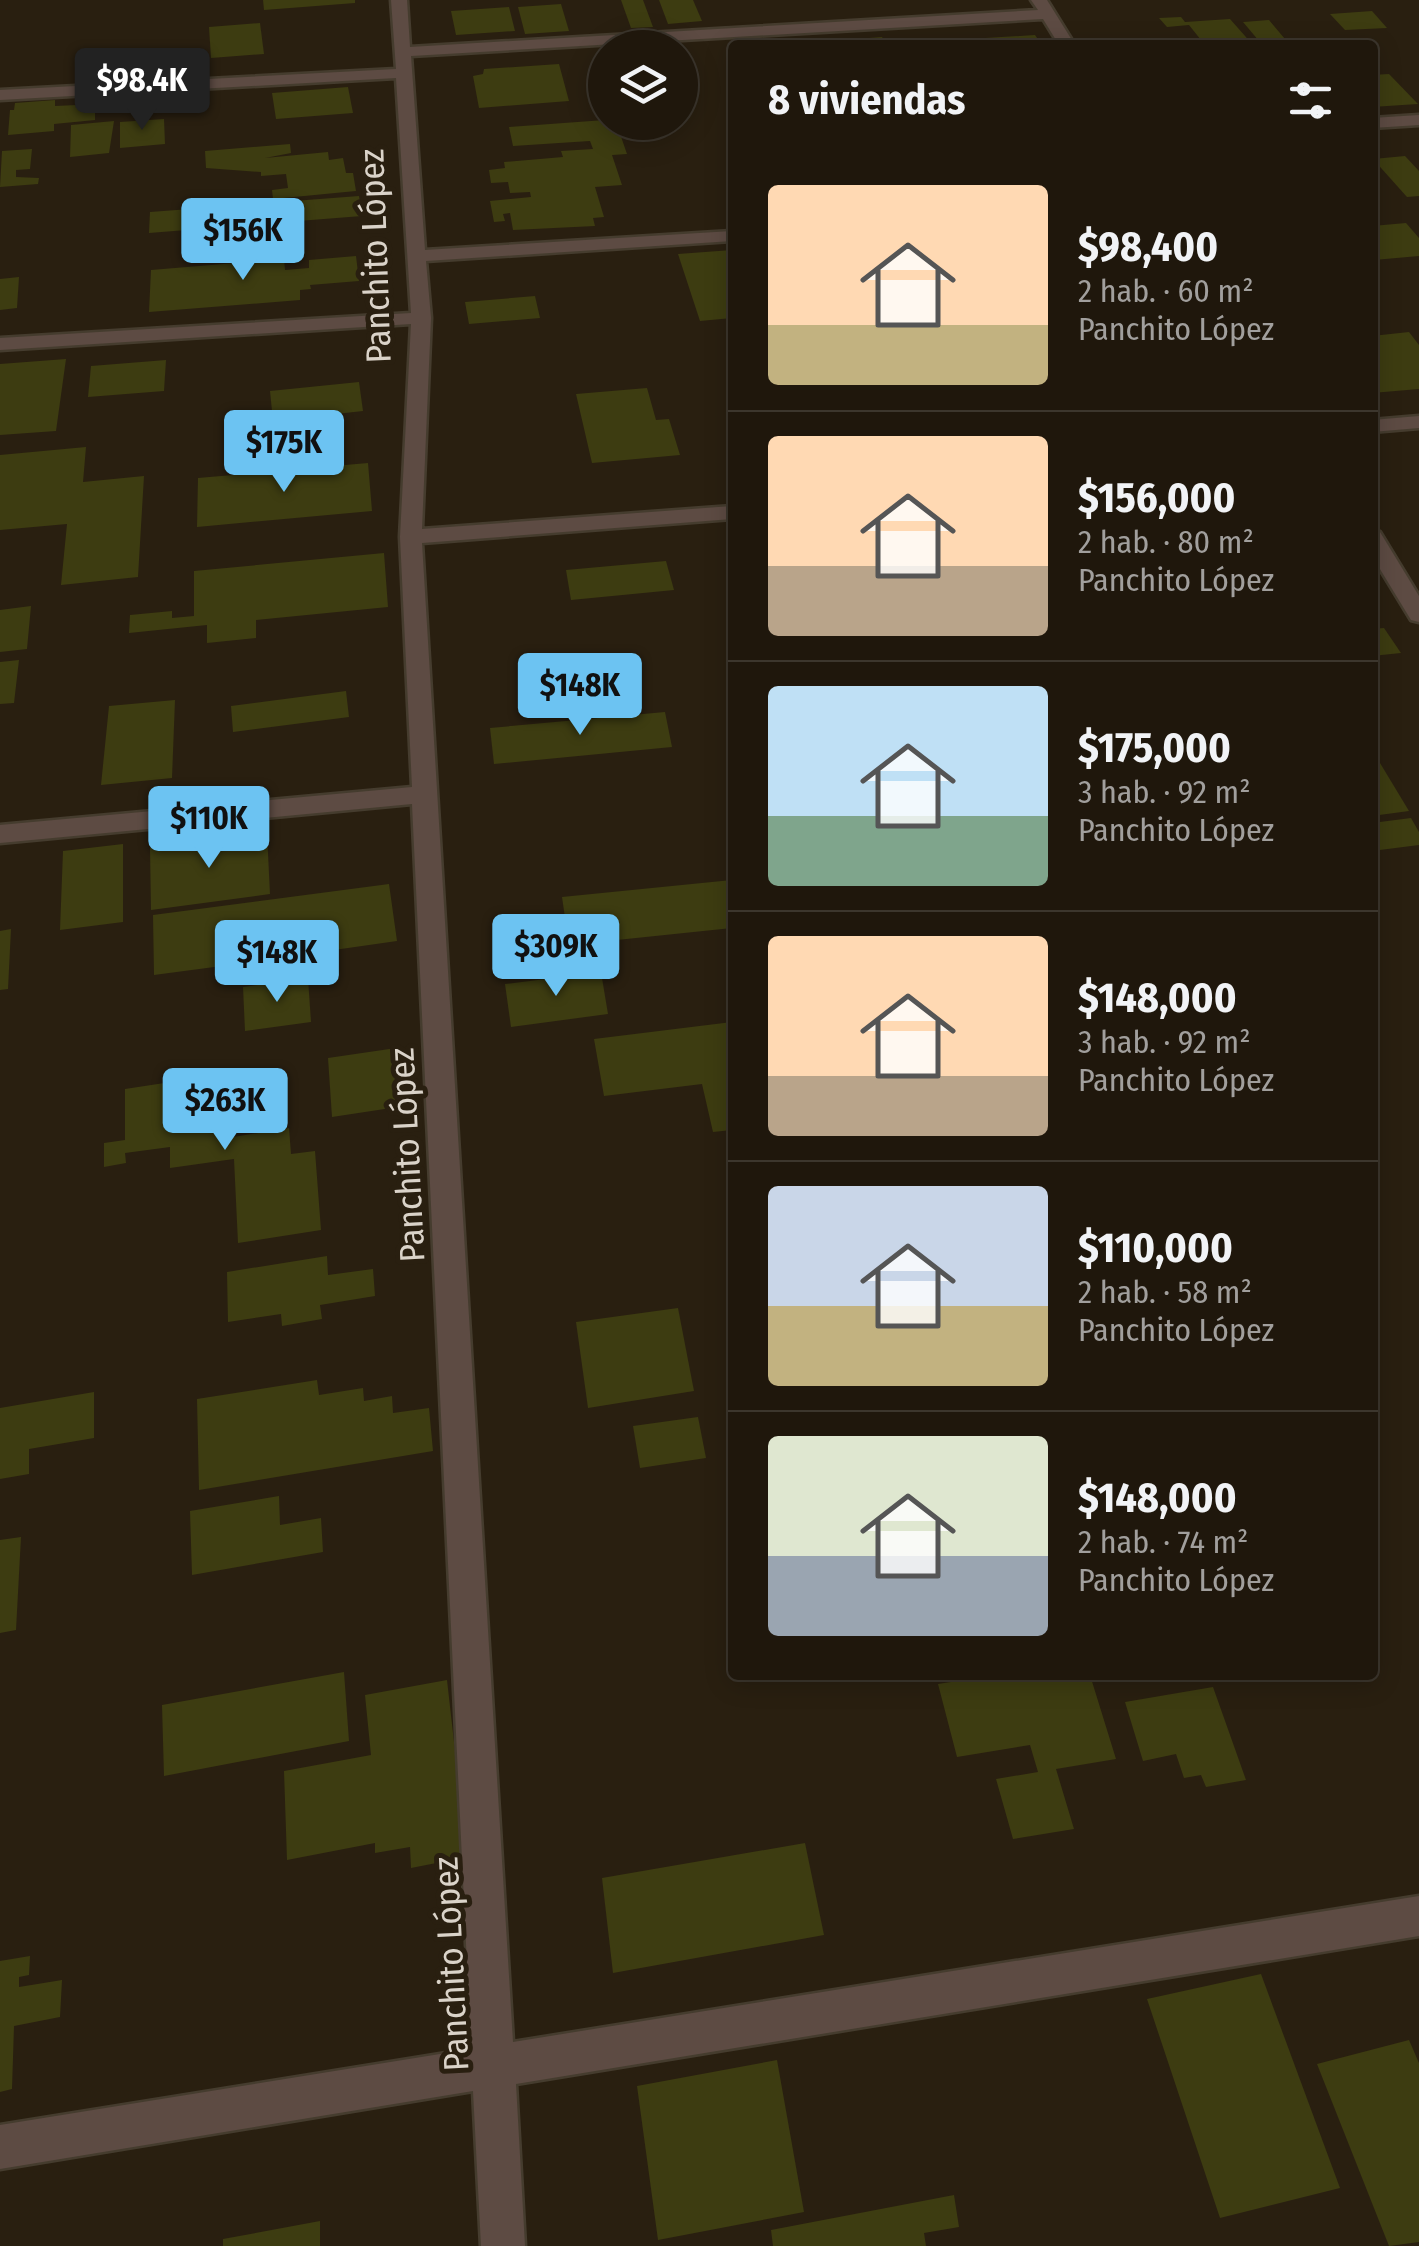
<!DOCTYPE html>
<html lang="es">
<head>
<meta charset="utf-8">
<style>
	body { margin:0; font-family:"Fira Sans Condensed",sans-serif; background:#272015; color:#f1f3f6; height:100vh; display:flex; flex-direction:column; font-size:38px; white-space:nowrap }
	* { box-sizing:border-box; margin:0 }
	p { font-size:32px; color:#a19f9d }
	.icon { flex:none; width:55px; height:55px; fill:none; stroke:currentColor; stroke-width:2; stroke-linecap:round; stroke-linejoin:round }
	.map { position:relative; flex:1; overflow:hidden }
	.side { position:absolute; left:728px; top:40px; width:650px; height:1640px; display:flex; flex-direction:column; background:#1f170c; border-radius:10px; box-shadow:0 5px 25px #0003,0 0 0 2px #3c362d }
	.side>* { flex:none }
	.fabs { position:absolute; left:588px; top:30px; display:grid; gap:20px }
	.fabs a { display:grid; place-items:center; width:110px; height:110px; border-radius:50%; background:#1f170c; box-shadow:0 5px 25px #0003,0 0 0 2px #3c362d; font-size:50px }
	.price { position:absolute; translate:-50% -85px; padding:0 22px; border-radius:10px; background:#6cc3f2; color:#111; font-size:32px; line-height:65px; filter:drop-shadow(0 2px 5px #0008) }
	.price::after { content:''; position:absolute; left:50%; top:60px; width:30px; height:22px; margin-left:-15px; background:inherit; clip-path:polygon(0 0,100% 0,50% 100%) }
	.price.active { background:#222; color:#fff }
	ul { padding:0; list-style:none }
	li { display:flex; align-items:center; gap:30px; height:250px; padding:0 40px }
	li+li { border-top:2px solid #3c362d }
	li span { display:grid; place-items:center; flex:none; width:280px; height:200px; border-radius:10px; color:#555 }
	li>.icon { margin-inline-start:auto }
	span .icon { width:120px; height:120px; fill:#fffc; stroke-width:1 }
	li b { font-size:42px }
	h2 { display:flex; justify-content:space-between; align-items:center; height:120px; padding:0 40px; font-size:42px }
	.map>svg:first-child { display:block }
	.building { fill:#3d3c11 }
	.lines { fill:none; stroke-linecap:round; stroke-linejoin:round }
	.street-casing { stroke:#453c2e; stroke-width:5 }
	.street { fill:#5d4b43; fill-rule:evenodd }
	.labels { text-anchor:middle; stroke-width:10; stroke-linejoin:round; paint-order:stroke }
	.street-label { font-size:35px; fill:#dad3c9; stroke:#291f10 }
</style>
</head>
<body>
<div class="map">
<svg width="1419" height="2246" viewBox="0 0 1419 2246">
	<rect width="100%" height="100%" fill="#291f10"/>
	<g class="building">
		<polygon points="263,0 355,0 355,3 264,10"/>
		<polygon points="621,0 643,0 653,27 631,28"/>
		<polygon points="659,0 693,0 702,21 668,24"/>
		<polygon points="561,4 569,31 525,34 518,7"/>
		<polygon points="509,7 515,31 456,35 451,11"/>
		<polygon points="1372,11 1387,28 1345,30 1330,14"/>
		<polygon points="1181,17 1185,22 1230,19 1253,45 1205,45 1189,25 1167,27 1159,18"/>
		<polygon points="1269,20 1285,39 1308,38 1315,45 1259,41 1243,22"/>
		<polygon points="260,23 264,54 211,58 209,27"/>
		<polygon points="1035,35 1042,45 990,45 985,38"/>
		<polygon points="882,37 886,45 832,45 830,41"/>
		<polygon points="559,64 569,101 479,108 473,76 483,74 484,69"/>
		<polygon points="1389,74 1418,104 1372,107 1372,75"/>
		<polygon points="348,87 353,113 276,119 272,93"/>
		<polygon points="55,100 55,106 77,105 95,109 95,120 54,124 54,131 8,135 10,110 14,110 15,103"/>
		<polygon points="164,119 165,144 120,148 120,122"/>
		<polygon points="605,120 616,122 627,154 612,155 622,185 595,187 604,217 593,218 595,226 513,230 510,213 503,214 505,221 494,222 490,201 531,197 530,192 510,193 508,182 491,183 489,170 505,168 504,162 563,157 561,151 593,149 590,141 513,146 509,127"/>
		<polygon points="114,121 109,153 70,157 71,125"/>
		<polygon points="290,144 291,153 265,158 328,152 329,160 343,158 346,173 353,173 356,191 273,199 272,190 288,188 286,174 261,176 261,172 206,168 205,151"/>
		<polygon points="32,149 30,169 16,170 16,177 39,178 38,184 0,187 2,151"/>
		<polygon points="1405,156 1419,171 1419,196 1407,197 1373,159"/>
		<polygon points="359,196 362,216 149,233 150,212"/>
		<polygon points="1406,223 1419,238 1419,256 1374,260 1372,226"/>
		<polygon points="732,250 732,318 700,321 678,254"/>
		<polygon points="356,256 359,281 310,285 311,289 300,290 300,300 149,312 151,270 284,259 285,270 309,268 309,260"/>
		<polygon points="19,277 17,308 0,310 0,279"/>
		<polygon points="535,296 540,318 469,324 465,302"/>
		<polygon points="1409,332 1419,345 1419,389 1372,393 1372,336"/>
		<polygon points="66,359 56,431 0,435 0,364"/>
		<polygon points="166,360 164,391 88,397 91,366"/>
		<polygon points="359,382 363,411 273,421 270,391"/>
		<polygon points="647,388 656,420 669,419 680,455 592,463 576,394"/>
		<polygon points="86,447 83,482 144,476 138,577 61,585 67,524 0,530 0,455"/>
		<polygon points="368,463 372,511 197,527 198,478"/>
		<polygon points="384,553 388,607 256,620 256,638 207,643 207,625 129,633 130,615 172,611 172,618 194,616 194,571"/>
		<polygon points="666,561 674,590 571,600 566,570"/>
		<polygon points="31,606 27,649 0,652 0,610"/>
		<polygon points="1384,628 1401,653 1372,656 1372,629"/>
		<polygon points="19,660 14,703 0,704 0,662"/>
		<polygon points="346,691 349,717 233,732 231,706"/>
		<polygon points="175,700 172,778 101,785 109,706"/>
		<polygon points="665,712 672,747 494,764 490,728"/>
		<polygon points="1380,763 1409,811 1372,816 1372,764"/>
		<polygon points="1411,818 1419,832 1419,845 1372,851 1372,823"/>
		<polygon points="267,833 270,894 151,910 150,848"/>
		<polygon points="123,844 123,922 60,930 63,851"/>
		<polygon points="732,880 732,928 569,945 562,897"/>
		<polygon points="389,884 397,941 306,954 307,973 239,982 237,964 154,975 153,915"/>
		<polygon points="11,929 8,989 0,990 0,931"/>
		<polygon points="601,972 608,1014 511,1027 505,984"/>
		<polygon points="308,978 311,1022 245,1031 243,987"/>
		<polygon points="732,1022 732,1130 713,1132 702,1084 604,1096 594,1039"/>
		<polygon points="403,1047 411,1105 332,1117 328,1058"/>
		<polygon points="230,1073 231,1084 236,1083 238,1118 233,1119 233,1137 289,1128 291,1154 315,1151 321,1230 238,1243 234,1159 170,1168 170,1147 125,1153 126,1163 104,1167 104,1143 125,1140 125,1089"/>
		<polygon points="327,1256 328,1275 373,1269 375,1296 320,1305 322,1319 282,1326 281,1314 228,1322 227,1272"/>
		<polygon points="678,1308 694,1391 588,1408 576,1322"/>
		<polygon points="317,1380 319,1395 363,1388 364,1401 392,1396 393,1413 429,1408 433,1451 199,1490 197,1399"/>
		<polygon points="94,1392 94,1438 29,1449 29,1474 0,1479 0,1408"/>
		<polygon points="698,1417 706,1458 640,1468 633,1426"/>
		<polygon points="279,1496 280,1525 321,1518 323,1552 192,1575 190,1511"/>
		<polygon points="21,1537 16,1630 0,1633 0,1540"/>
		<polygon points="344,1672 349,1741 164,1776 162,1705"/>
		<polygon points="995,1675 1090,1675 1116,1759 1056,1769 1074,1829 1013,1839 996,1779 1038,1772 1030,1745 957,1757 938,1684"/>
		<polygon points="447,1680 467,1857 411,1868 410,1847 375,1853 375,1843 287,1860 284,1771 371,1755 365,1695"/>
		<polygon points="1213,1687 1246,1780 1206,1787 1201,1775 1184,1778 1176,1754 1143,1761 1125,1702"/>
		<polygon points="805,1843 824,1935 613,1973 602,1878"/>
		<polygon points="30,1956 29,1975 19,1977 19,1987 62,1980 60,2017 14,2026 12,2089 0,2092 0,1961"/>
		<polygon points="1261,1974 1340,2188 1220,2218 1147,1999"/>
		<polygon points="1409,2040 1419,2063 1419,2242 1389,2246 1317,2064"/>
		<polygon points="777,2060 804,2212 658,2240 637,2086"/>
		<polygon points="954,2195 959,2227 924,2233 926,2246 773,2246 771,2230"/>
		<polygon points="320,2221 320,2246 223,2246 223,2239"/>
	</g>
	<g class="lines">
		<defs>
			<g id="street">
				<polygon points="391,0 407,0 410,47 1038,10 1031,0 1047,0 1075,45 1059,45 1043,19 411,56 425,250 732,231 732,241 426,261 431,318 422,529 732,506 732,519 422,543 513,2042 1419,1896 1419,1936 516,2084 525,2246 481,2246 473,2091 0,2169 0,2125 471,2049 412,804 0,843 0,825 412,787 400,537 411,324 0,350 0,338 411,313 396,78 0,100 0,90 396,69"/>
				<polygon points="1419,115 1419,125 1372,128 1372,118"/>
				<polygon points="1419,416 1419,428 1372,432 1372,420"/>
				<polygon points="1372,530 1380,532 1419,596 1419,622 1411,620 1372,556"/>
			</g>
		</defs>
		<use href="#street" class="street-casing"/>
		<use href="#street" class="street"/>
	</g>
	<g class="labels">
		<g class="street-label">
			<text transform="translate(375 256) rotate(-92)" y="12">Panchito López</text>
			<text transform="translate(407 1155) rotate(-93)" y="12">Panchito López</text>
			<text transform="translate(451 1964) rotate(-93)" y="12">Panchito López</text>
		</g>
	</g>
</svg>
<div class="fabs">
<a><svg class="icon" aria-label="layers" viewBox="0 0 24 24"><path d="M12 4l9 5-9 5-9-5zM3 14l9 5 9-5"/></svg></a>
</div>
<b class="price active" style="left:142px;top:133px">$98.4K</b>
<b class="price" style="left:243px;top:283px">$156K</b>
<b class="price" style="left:284px;top:495px">$175K</b>
<b class="price" style="left:580px;top:738px">$148K</b>
<b class="price" style="left:209px;top:871px">$110K</b>
<b class="price" style="left:556px;top:999px">$309K</b>
<b class="price" style="left:277px;top:1005px">$148K</b>
<b class="price" style="left:225px;top:1153px">$263K</b>
<section class="side">
<h2>8 viviendas<svg class="icon" aria-label="filters" viewBox="0 0 24 24"><path d="M4 7h16M4 17h16"/><circle cx="9" cy="7" r="2"/><circle cx="15" cy="17" r="2"/></svg></h2>
<ul>
<li><span style="background:linear-gradient(#ffd9b3 70%,#c2b280 0)"><svg class="icon" aria-label="home" viewBox="0 0 24 24"><path d="M3 11l9-7 9 7M6 9v11h12V9"/></svg></span><div><b>$98,400</b><p>2 hab. · 60 m²</p><p>Panchito López</p></div></li>
<li><span style="background:linear-gradient(#ffd9b3 65%,#b9a48a 0)"><svg class="icon" aria-label="home" viewBox="0 0 24 24"><path d="M3 11l9-7 9 7M6 9v11h12V9"/></svg></span><div><b>$156,000</b><p>2 hab. · 80 m²</p><p>Panchito López</p></div></li>
<li><span style="background:linear-gradient(#bfe0f5 65%,#7fa58c 0)"><svg class="icon" aria-label="home" viewBox="0 0 24 24"><path d="M3 11l9-7 9 7M6 9v11h12V9"/></svg></span><div><b>$175,000</b><p>3 hab. · 92 m²</p><p>Panchito López</p></div></li>
<li><span style="background:linear-gradient(#ffd9b3 70%,#b9a48a 0)"><svg class="icon" aria-label="home" viewBox="0 0 24 24"><path d="M3 11l9-7 9 7M6 9v11h12V9"/></svg></span><div><b>$148,000</b><p>3 hab. · 92 m²</p><p>Panchito López</p></div></li>
<li><span style="background:linear-gradient(#c9d6e8 60%,#c2b280 0)"><svg class="icon" aria-label="home" viewBox="0 0 24 24"><path d="M3 11l9-7 9 7M6 9v11h12V9"/></svg></span><div><b>$110,000</b><p>2 hab. · 58 m²</p><p>Panchito López</p></div></li>
<li><span style="background:linear-gradient(#dfe7d0 60%,#9aa5b1 0)"><svg class="icon" aria-label="home" viewBox="0 0 24 24"><path d="M3 11l9-7 9 7M6 9v11h12V9"/></svg></span><div><b>$148,000</b><p>2 hab. · 74 m²</p><p>Panchito López</p></div></li>
</ul>
</section>
</div>
</body>
</html>
